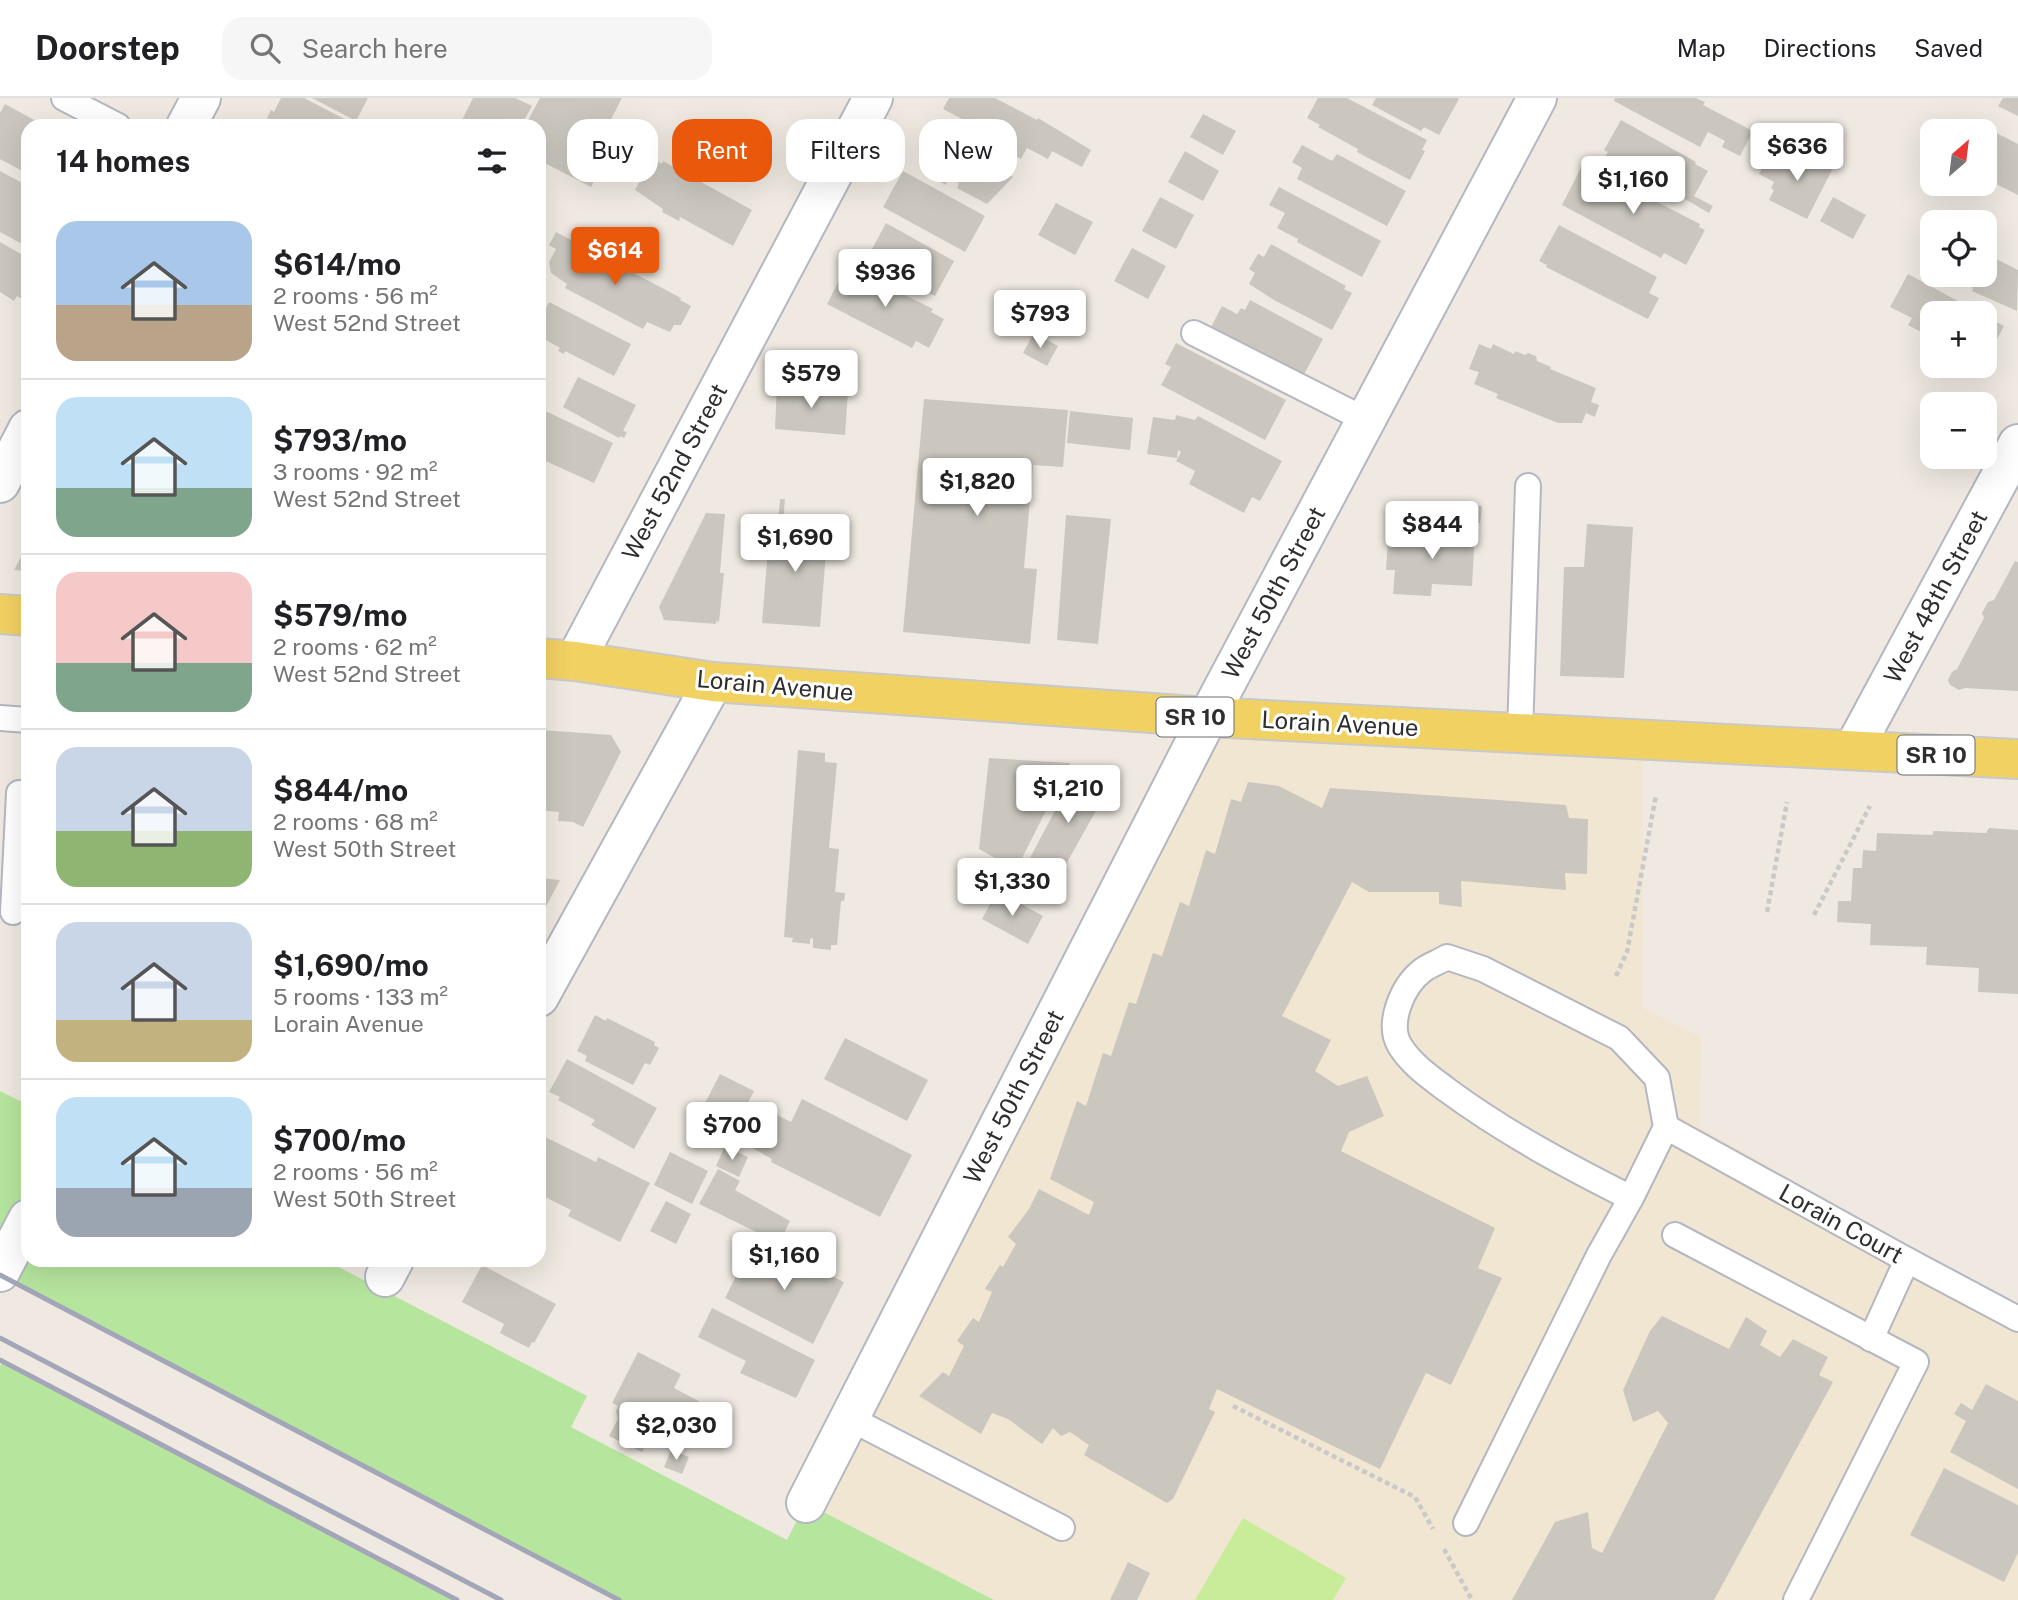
<!DOCTYPE html>
<html lang="en">
<head>
<meta charset="utf-8">
<style>
	body { margin:0; font-family:"Public Sans",sans-serif; background:#f6f6f6; color:#202124; height:100vh; display:flex; flex-direction:column; font-size:26px; white-space:nowrap }
	* { box-sizing:border-box; margin:0 }
	p { font-size:23px; color:#757577 }
	.icon { flex:none; width:38px; height:38px; fill:none; stroke:currentColor; stroke-width:2; stroke-linecap:round; stroke-linejoin:round }
	.map { position:relative; flex:1; overflow:hidden }
	.panel { position:absolute; left:21px; top:21px; width:525px; height:1148px; display:flex; flex-direction:column; background:#fff; border-radius:21px; box-shadow:0 7px 28px #0002 }
	.panel>* { flex:none }
	.banner { position:absolute; left:567px; top:21px; width:665px; height:63px; display:flex; gap:14px }
	.needle { width:46px; rotate:28deg }
	.buttons { position:absolute; left:1920px; top:21px; display:grid; gap:14px }
	.buttons a { display:grid; place-items:center; width:77px; height:77px; border-radius:14px; background:#fff; box-shadow:0 7px 28px #0002; font-size:35px }
	.price { position:absolute; translate:-50% -60px; padding:0 16px; border-radius:7px; background:#fff; color:#222; font-size:23px; line-height:46px; filter:drop-shadow(0 2px 4px #0008) }
	.price::after { content:''; position:absolute; left:50%; top:42px; width:21px; height:16px; margin-left:-10px; background:inherit; clip-path:polygon(0 0,100% 0,50% 100%) }
	.price.current { background:#ea580c; color:#fff }
	ul { padding:0; list-style:none }
	li { display:flex; align-items:center; gap:21px; height:175px; padding:0 35px }
	li+li { border-top:2px solid #e0e0e0 }
	li span { display:grid; place-items:center; flex:none; width:196px; height:140px; border-radius:21px; color:#555 }
	li>.icon { margin-inline-start:auto }
	span .icon { width:84px; height:84px; fill:#fffc; stroke-width:1 }
	li b { font-size:30px }
	h2 { display:flex; justify-content:space-between; align-items:center; height:84px; padding:0 35px; font-size:30px }
	.tag { padding:0 24px; border-radius:21px; background:#fff; box-shadow:0 7px 28px #0002; font-size:24px; line-height:63px }
	.tag.current { background:#ea580c; color:#fff }
	header { display:flex; align-items:center; gap:42px; box-sizing:border-box; height:98px; padding:0 35px; background:#fff; border-bottom:2px solid #e0e0e0 }
	header strong { font-size:33px }
	nav { display:flex; gap:38px; margin-inline-start:auto; font-size:24px }
	.search { width:490px; height:63px; background:#f6f6f6; display:flex; align-items:center; gap:18px; box-sizing:border-box; padding:0 24px; border-radius:21px; color:#757577; font-size:26px }
	.map>svg:first-child { display:block }
	.education { fill:#f0e6d1 }
	.green { fill:#b6e59e }
	.pitch { fill:#c9ec9a }
	.building { fill:#cbc7bf }
	.lines { fill:none; stroke-linecap:round; stroke-linejoin:round }
	.lane-casing { stroke:#b4b7c1; stroke-width:28 }
	.street-casing { stroke:#b4b7c1; stroke-width:42 }
	.primary-casing { stroke:#c9c9c9; stroke-width:42 }
	.path { stroke:#c9c9c9; stroke-width:4.5; stroke-dasharray:5 3.5; stroke-linecap:butt }
	.lane { stroke:#fff; stroke-width:24 }
	.street { stroke:#fff; stroke-width:38 }
	.primary { stroke:#f2d163; stroke-width:38 }
	.rail { stroke:#a3a6b8; stroke-width:5 }
	.labels { text-anchor:middle; stroke-width:6; stroke-linejoin:round; paint-order:stroke }
	.shield { fill:#fff; stroke:#6d6d6d; stroke-width:2 }
	.shield-label { font-size:23px; font-weight:bold; fill:#2e2e2e }
	.street-label { font-size:24px; fill:#2e2e2e; stroke:#fff }
</style>
</head>
<body>
<header>
<strong>Doorstep</strong>
<div class="search"><svg class="icon" aria-label="search" viewBox="0 0 24 24"><circle cx="10" cy="10" r="6"/><path d="M15 15l6 6"/></svg>Search here</div>
<nav><a>Map</a><a>Directions</a><a>Saved</a></nav>
</header>
<div class="map">
<svg width="2018" height="1502" viewBox="0 0 2018 1502">
	<rect width="100%" height="100%" fill="#efe9e1"/>
	<polygon class="education" points="1208,619 1643,642 1643,910 1701,939 1700,1029 2018,1210 2018,1502 994,1502 806,1405"/>
	<g class="green">
		<polygon points="0,993 28,1007 28,1162 325,1162 587,1298 571,1329 787,1442 806,1405 994,1502 619,1502 0,1177"/>
		<polygon points="2,1264 18,1272 457,1502 0,1502 0,1269"/>
	</g>
	<polygon class="pitch" points="1243,1420 1346,1480 1333,1502 1195,1502"/>
	<g class="building">
		<polygon points="281,0 304,0 358,28 271,28 268,26 270,22 267,20 271,12 274,14"/>
		<polygon points="312,0 368,0 356,23"/>
		<polygon points="473,0 515,0 532,8 521,28 464,28 460,26"/>
		<polygon points="540,0 622,0 605,33 617,39 591,89 539,62 539,28 525,28"/>
		<polygon points="949,0 995,0 1037,22 1038,20 1091,52 1082,69 1052,53 1048,61 1027,50 1021,61 963,29 966,23 943,11"/>
		<polygon points="1318,0 1347,0 1427,42 1422,52 1425,53 1410,82 1357,54 1358,51 1318,29 1320,27 1307,20"/>
		<polygon points="1376,0 1457,0 1459,1 1439,37 1424,29 1421,33 1372,7"/>
		<polygon points="1615,0 1696,0 1705,4 1703,7 1753,33 1740,58 1722,49 1725,43 1708,34 1700,49 1614,3"/>
		<polygon points="2003,0 2018,0 2018,18 1998,8"/>
		<polygon points="5,6 45,28 28,28 28,76 0,61 0,15"/>
		<polygon points="1203,16 1236,33 1223,57 1190,39"/>
		<polygon points="1621,22 1696,64 1695,66 1708,73 1694,98 1713,108 1709,115 1683,100 1681,104 1677,101 1675,104 1602,64 1608,54 1604,52"/>
		<polygon points="1971,22 2018,46 2018,97 1984,80 1984,33 1965,33"/>
		<polygon points="927,31 961,51 965,47 978,56 976,61 1013,79 987,106 957,90 959,85 948,80 946,87 921,72"/>
		<polygon points="1302,47 1332,63 1337,56 1406,93 1387,128 1297,81 1302,70 1292,64"/>
		<polygon points="1185,53 1219,73 1203,103 1168,84"/>
		<polygon points="1795,53 1832,72 1807,121 1769,102 1774,92 1771,90 1774,84 1759,76 1767,61 1785,71"/>
		<polygon points="652,60 662,66 663,63 752,112 733,148 680,119 679,123 662,114 663,111 635,92"/>
		<polygon points="1583,66 1700,126 1699,129 1705,132 1686,167 1664,155 1661,160 1562,107"/>
		<polygon points="0,73 28,88 28,149 0,134"/>
		<polygon points="903,73 985,118 965,154 883,109"/>
		<polygon points="1279,89 1381,143 1362,179 1297,144 1298,141 1277,130 1285,115 1269,107"/>
		<polygon points="1160,99 1194,117 1176,151 1142,133"/>
		<polygon points="1833,99 1866,117 1853,141 1820,123"/>
		<polygon points="1056,105 1093,124 1075,157 1038,137"/>
		<polygon points="886,125 954,163 935,198 881,171 885,163 870,155"/>
		<polygon points="1559,127 1657,179 1649,195 1659,200 1648,221 1546,169 1547,167 1539,163"/>
		<polygon points="1932,132 1932,162 1920,156"/>
		<polygon points="556,134 681,200 680,202 691,208 681,227 674,227 670,234 647,224 643,231 565,190 567,186 551,175 549,164 556,151 549,147"/>
		<polygon points="0,144 28,160 28,205 17,198 14,203 0,194"/>
		<polygon points="1271,146 1346,188 1344,191 1352,195 1332,232 1274,202 1249,186 1255,175 1249,171 1258,156 1264,159"/>
		<polygon points="1132,150 1166,168 1148,201 1114,183"/>
		<polygon points="1984,155 2018,172 2017,213 1972,193 1973,190 1946,177 1984,177"/>
		<polygon points="848,165 861,172 859,174 933,211 931,214 944,221 929,250 916,243 912,250 827,206"/>
		<polygon points="1908,176 1980,215 1932,215 1932,240 1908,227 1912,220 1890,209"/>
		<polygon points="1250,202 1323,241 1301,282 1209,233 1222,208 1237,216 1241,210 1245,212"/>
		<polygon points="549,204 631,246 614,278 565,253 564,256 558,253 560,250 539,238 539,225"/>
		<polygon points="1984,217 2004,228 1984,266"/>
		<polygon points="1034,235 1058,248 1047,268 1023,255"/>
		<polygon points="1176,245 1286,302 1265,342 1161,287 1171,269 1165,266"/>
		<polygon points="1479,246 1491,251 1493,246 1514,256 1515,253 1525,257 1528,255 1536,258 1537,263 1551,269 1550,271 1596,290 1591,304 1599,307 1595,319 1586,315 1582,325 1558,325 1496,300 1498,296 1474,286 1479,274 1469,271"/>
		<polygon points="578,279 636,307 623,333 627,334 624,340 620,338 619,340 563,309"/>
		<polygon points="777,288 848,294 845,337 775,331"/>
		<polygon points="924,301 1068,312 1063,369 1033,367 1024,470 1037,471 1030,546 903,534"/>
		<polygon points="539,310 613,345 594,385 539,360"/>
		<polygon points="1070,313 1133,320 1130,352 1067,345"/>
		<polygon points="1176,317 1195,322 1198,318 1282,363 1260,403 1252,399 1244,415 1189,386 1195,373 1176,363 1181,354 1178,352 1177,360 1147,356 1153,319 1175,322"/>
		<polygon points="780,401 785,401 783,426 825,429 824,442 827,442 820,529 762,525 769,438 773,438 773,426 778,426"/>
		<polygon points="1446,404 1482,408 1480,425 1444,421"/>
		<polygon points="706,415 725,416 720,475 724,475 719,524 716,523 716,526 664,522 659,509"/>
		<polygon points="1066,417 1111,421 1098,546 1057,542"/>
		<polygon points="1587,426 1633,429 1624,580 1560,578 1564,469 1584,469"/>
		<polygon points="1420,431 1475,433 1472,488 1432,486 1431,498 1393,496 1395,472 1386,472 1388,442 1419,444"/>
		<polygon points="28,446 28,473 14,472"/>
		<polygon points="2015,463 2018,464 2018,593 1965,590 1959,592 1950,587 1948,582 1952,574 1957,571 1984,520 1982,515 1988,504 1994,502"/>
		<polygon points="541,632 611,637 621,654 583,729 573,724 558,723 559,714 539,712"/>
		<polygon points="798,652 825,655 825,664 837,665 829,750 839,751 835,794 845,795 844,803 841,803 837,847 831,847 831,852 813,850 813,840 810,841 810,846 792,844 793,840 784,839"/>
		<polygon points="989,660 1070,665 1016,772 979,751"/>
		<polygon points="1079,667 1117,675 1050,795 1022,775"/>
		<polygon points="1248,684 1279,688 1322,710 1330,690 1566,707 1569,720 1588,721 1587,776 1565,775 1566,792 1461,783 1462,809 1439,806 1439,794 1369,794 1352,784 1282,918 1331,942 1315,973 1338,988 1367,978 1384,1018 1349,1034 1341,1053 1495,1130 1478,1170 1502,1180 1451,1287 1426,1275 1380,1371 1217,1291 1209,1311 1215,1314 1173,1401 1167,1405 1084,1357 1089,1347 1070,1334 1061,1338 1053,1330 1042,1346 1008,1321 992,1315 981,1336 919,1298 943,1274 949,1278 964,1248 957,1243 973,1220 979,1224 992,1194 985,1191 1000,1167 1003,1169 1016,1146 1008,1139 1029,1111 1039,1091 1089,1117 1094,1104 1050,1081 1077,1003 1086,1008 1103,955 1111,958 1129,904 1136,906 1153,855 1162,858 1180,804 1189,808 1206,752 1215,756 1231,701 1241,704"/>
		<polygon points="1989,730 2018,732 2018,896 1978,894 1979,870 1926,867 1927,849 1870,847 1871,826 1837,824 1838,803 1851,803 1853,770 1862,770 1863,752 1876,753 1877,735 1932,737 1934,733 1986,735"/>
		<polygon points="539,780 560,782 539,822"/>
		<polygon points="997,793 1043,818 1028,846 982,821"/>
		<polygon points="595,917 606,923 607,920 655,944 654,947 659,950 650,967 645,965 633,987 585,963 587,958 577,953"/>
		<polygon points="845,940 928,982 907,1023 824,981"/>
		<polygon points="567,961 657,1010 634,1051 591,1027 595,1022 558,1002 560,999 549,994"/>
		<polygon points="720,976 754,993 737,1026 703,1009"/>
		<polygon points="802,1001 912,1057 880,1119 771,1064 772,1061 747,1047 765,1011 791,1024"/>
		<polygon points="539,1036 596,1064 598,1059 650,1085 620,1144 568,1118 571,1112 539,1096"/>
		<polygon points="725,1048 748,1059 739,1079 716,1068"/>
		<polygon points="670,1054 708,1073 692,1106 654,1087"/>
		<polygon points="718,1071 740,1083 735,1092 790,1123 779,1145 699,1106"/>
		<polygon points="666,1103 691,1116 676,1146 650,1133"/>
		<polygon points="754,1142 825,1178 827,1176 844,1184 813,1246 725,1200"/>
		<polygon points="482,1167 556,1206 534,1245 532,1244 529,1250 500,1235 504,1226 462,1204"/>
		<polygon points="712,1210 815,1262 796,1300 740,1275 746,1263 698,1239"/>
		<polygon points="1662,1218 1729,1251 1746,1219 1767,1233 1760,1247 1780,1259 1793,1241 1828,1259 1819,1277 1833,1284 1714,1502 1512,1502 1555,1424 1588,1414 1592,1450 1602,1455 1668,1325 1658,1313 1633,1324 1623,1292 1650,1233"/>
		<polygon points="638,1254 681,1276 674,1290 704,1306 685,1341 642,1319 640,1325 637,1323 633,1330 650,1338 642,1354 609,1338 618,1321 616,1313 618,1308 612,1305"/>
		<polygon points="1986,1286 2018,1303 2018,1391 1950,1354 1966,1323 1954,1316 1961,1305 1972,1312"/>
		<polygon points="671,1352 689,1359 682,1376 664,1369"/>
		<polygon points="1944,1370 2018,1407 2018,1455 2004,1484 1910,1437"/>
		<polygon points="1128,1464 1150,1475 1137,1502 1110,1502"/>
	</g>
	<g class="lines">
		<defs>
			<g id="lane">
				<polyline points="64,0 118,28"/>
				<polyline points="1194,235 1366,322"/>
				<polyline points="0,620 28,622"/>
				<polyline points="1520,635 1528,388"/>
				<polyline points="13,814 19,695"/>
				<polyline points="1666,1029 1907,1162 2018,1221"/>
				<polyline points="1675,1137 1916,1264 1796,1502"/>
				<polyline points="1871,1241 1907,1162"/>
				<polyline points="849,1320 1062,1430"/>
				<path d="M1466,1425l133,-268 32,-57 35,-71 -9,-49 -38,-40 -136,-69 -36,-12c-8,5 -17,8 -24,13 -20,15 -37,53 -23,76 11,18 30,31 47,44 57,42 120,76 184,108"/>
			</g>
			<g id="street">
				<polyline points="186,28 201,0"/>
				<polyline points="0,385 28,331"/>
				<polyline points="575,563 873,0"/>
				<polyline points="1853,652 2018,346"/>
				<polyline points="539,899 713,584"/>
				<polyline points="0,1174 28,1121"/>
				<polyline points="385,1179 394,1162"/>
				<polyline points="806,1405 1208,619 1537,0"/>
			</g>
			<g id="primary">
				<polyline points="0,516 28,518"/>
				<polyline points="539,560 575,563 713,584 1208,619 2018,661"/>
			</g>
		</defs>
		<use href="#lane" class="lane-casing"/>
		<use href="#street" class="street-casing"/>
		<use href="#primary" class="primary-casing"/>
		<g class="path">
			<polyline points="1767,814 1787,704"/>
			<polyline points="1814,817 1870,708"/>
			<polyline points="1616,878 1627,854 1656,697"/>
			<polyline points="1233,1308 1415,1399 1433,1431"/>
			<polyline points="1444,1451 1472,1502"/>
		</g>
		<use href="#lane" class="lane"/>
		<use href="#street" class="street"/>
		<use href="#primary" class="primary"/>
		<g class="rail">
			<polyline points="0,1177 619,1502"/>
			<polyline points="0,1240 501,1502"/>
			<polyline points="0,1262 457,1502"/>
		</g>
	</g>
	<g class="labels">
		<g class="shield">
			<rect x="1156.5" y="599.5" width="77" height="39" rx="5"/>
			<rect x="1897.5" y="637.5" width="77" height="39" rx="5"/>
		</g>
		<g class="shield-label">
			<text x="1195" y="627">SR 10</text>
			<text x="1936" y="665">SR 10</text>
		</g>
		<g class="street-label">
			<text transform="translate(675 374) rotate(-62)" y="8">West 52nd Street</text>
			<text transform="translate(1274 495) rotate(-62)" y="8">West 50th Street</text>
			<text transform="translate(1936 499) rotate(-62)" y="8">West 48th Street</text>
			<text transform="translate(775 588) rotate(5)" y="8">Lorain Avenue</text>
			<text transform="translate(1340 626) rotate(3)" y="8">Lorain Avenue</text>
			<text transform="translate(1014 999) rotate(-63)" y="8">West 50th Street</text>
			<text transform="translate(1841 1126) rotate(29)" y="8">Lorain Court</text>
		</g>
	</g>
</svg>
<div class="buttons">
<a><svg class="needle" viewBox="-14 -14 28 28"><path d="M0-13l5 13h-10z" fill="#e53935"/><path d="M0 13l5-13h-10z" fill="#757577"/></svg></a>
<a><svg class="icon" aria-label="locate" viewBox="0 0 24 24"><circle cx="12" cy="12" r="6"/><path d="M12 2v4M12 18v4M2 12h4M18 12h4"/></svg></a>
<a>+</a>
<a>−</a>
</div>
<b class="price" style="left:1797px;top:85px">$636</b>
<b class="price" style="left:1633px;top:118px">$1,160</b>
<b class="price current" style="left:615px;top:189px">$614</b>
<b class="price" style="left:885px;top:211px">$936</b>
<b class="price" style="left:1040px;top:252px">$793</b>
<b class="price" style="left:811px;top:312px">$579</b>
<b class="price" style="left:977px;top:420px">$1,820</b>
<b class="price" style="left:1432px;top:463px">$844</b>
<b class="price" style="left:795px;top:476px">$1,690</b>
<b class="price" style="left:1068px;top:727px">$1,210</b>
<b class="price" style="left:1012px;top:820px">$1,330</b>
<b class="price" style="left:732px;top:1064px">$700</b>
<b class="price" style="left:784px;top:1194px">$1,160</b>
<b class="price" style="left:676px;top:1364px">$2,030</b>
<div class="banner">
<a class="tag">Buy</a>
<a class="tag current">Rent</a>
<a class="tag">Filters</a>
<a class="tag">New</a>
</div>
<section class="panel">
<h2>14 homes<svg class="icon" aria-label="filters" viewBox="0 0 24 24"><path d="M4 7h16M4 17h16"/><circle cx="9" cy="7" r="2"/><circle cx="15" cy="17" r="2"/></svg></h2>
<ul>
<li><span style="background:linear-gradient(#a9c7e8 60%,#b9a48a 0)"><svg class="icon" aria-label="home" viewBox="0 0 24 24"><path d="M3 11l9-7 9 7M6 9v11h12V9"/></svg></span><div><b>$614/mo</b><p>2 rooms · 56 m²</p><p>West 52nd Street</p></div></li>
<li><span style="background:linear-gradient(#bfe0f5 65%,#7fa58c 0)"><svg class="icon" aria-label="home" viewBox="0 0 24 24"><path d="M3 11l9-7 9 7M6 9v11h12V9"/></svg></span><div><b>$793/mo</b><p>3 rooms · 92 m²</p><p>West 52nd Street</p></div></li>
<li><span style="background:linear-gradient(#f6c9c9 65%,#7fa58c 0)"><svg class="icon" aria-label="home" viewBox="0 0 24 24"><path d="M3 11l9-7 9 7M6 9v11h12V9"/></svg></span><div><b>$579/mo</b><p>2 rooms · 62 m²</p><p>West 52nd Street</p></div></li>
<li><span style="background:linear-gradient(#c9d6e8 60%,#8fb573 0)"><svg class="icon" aria-label="home" viewBox="0 0 24 24"><path d="M3 11l9-7 9 7M6 9v11h12V9"/></svg></span><div><b>$844/mo</b><p>2 rooms · 68 m²</p><p>West 50th Street</p></div></li>
<li><span style="background:linear-gradient(#c9d6e8 70%,#c2b280 0)"><svg class="icon" aria-label="home" viewBox="0 0 24 24"><path d="M3 11l9-7 9 7M6 9v11h12V9"/></svg></span><div><b>$1,690/mo</b><p>5 rooms · 133 m²</p><p>Lorain Avenue</p></div></li>
<li><span style="background:linear-gradient(#bfe0f5 65%,#9aa5b1 0)"><svg class="icon" aria-label="home" viewBox="0 0 24 24"><path d="M3 11l9-7 9 7M6 9v11h12V9"/></svg></span><div><b>$700/mo</b><p>2 rooms · 56 m²</p><p>West 50th Street</p></div></li>
</ul>
</section>
</div>
</body>
</html>
